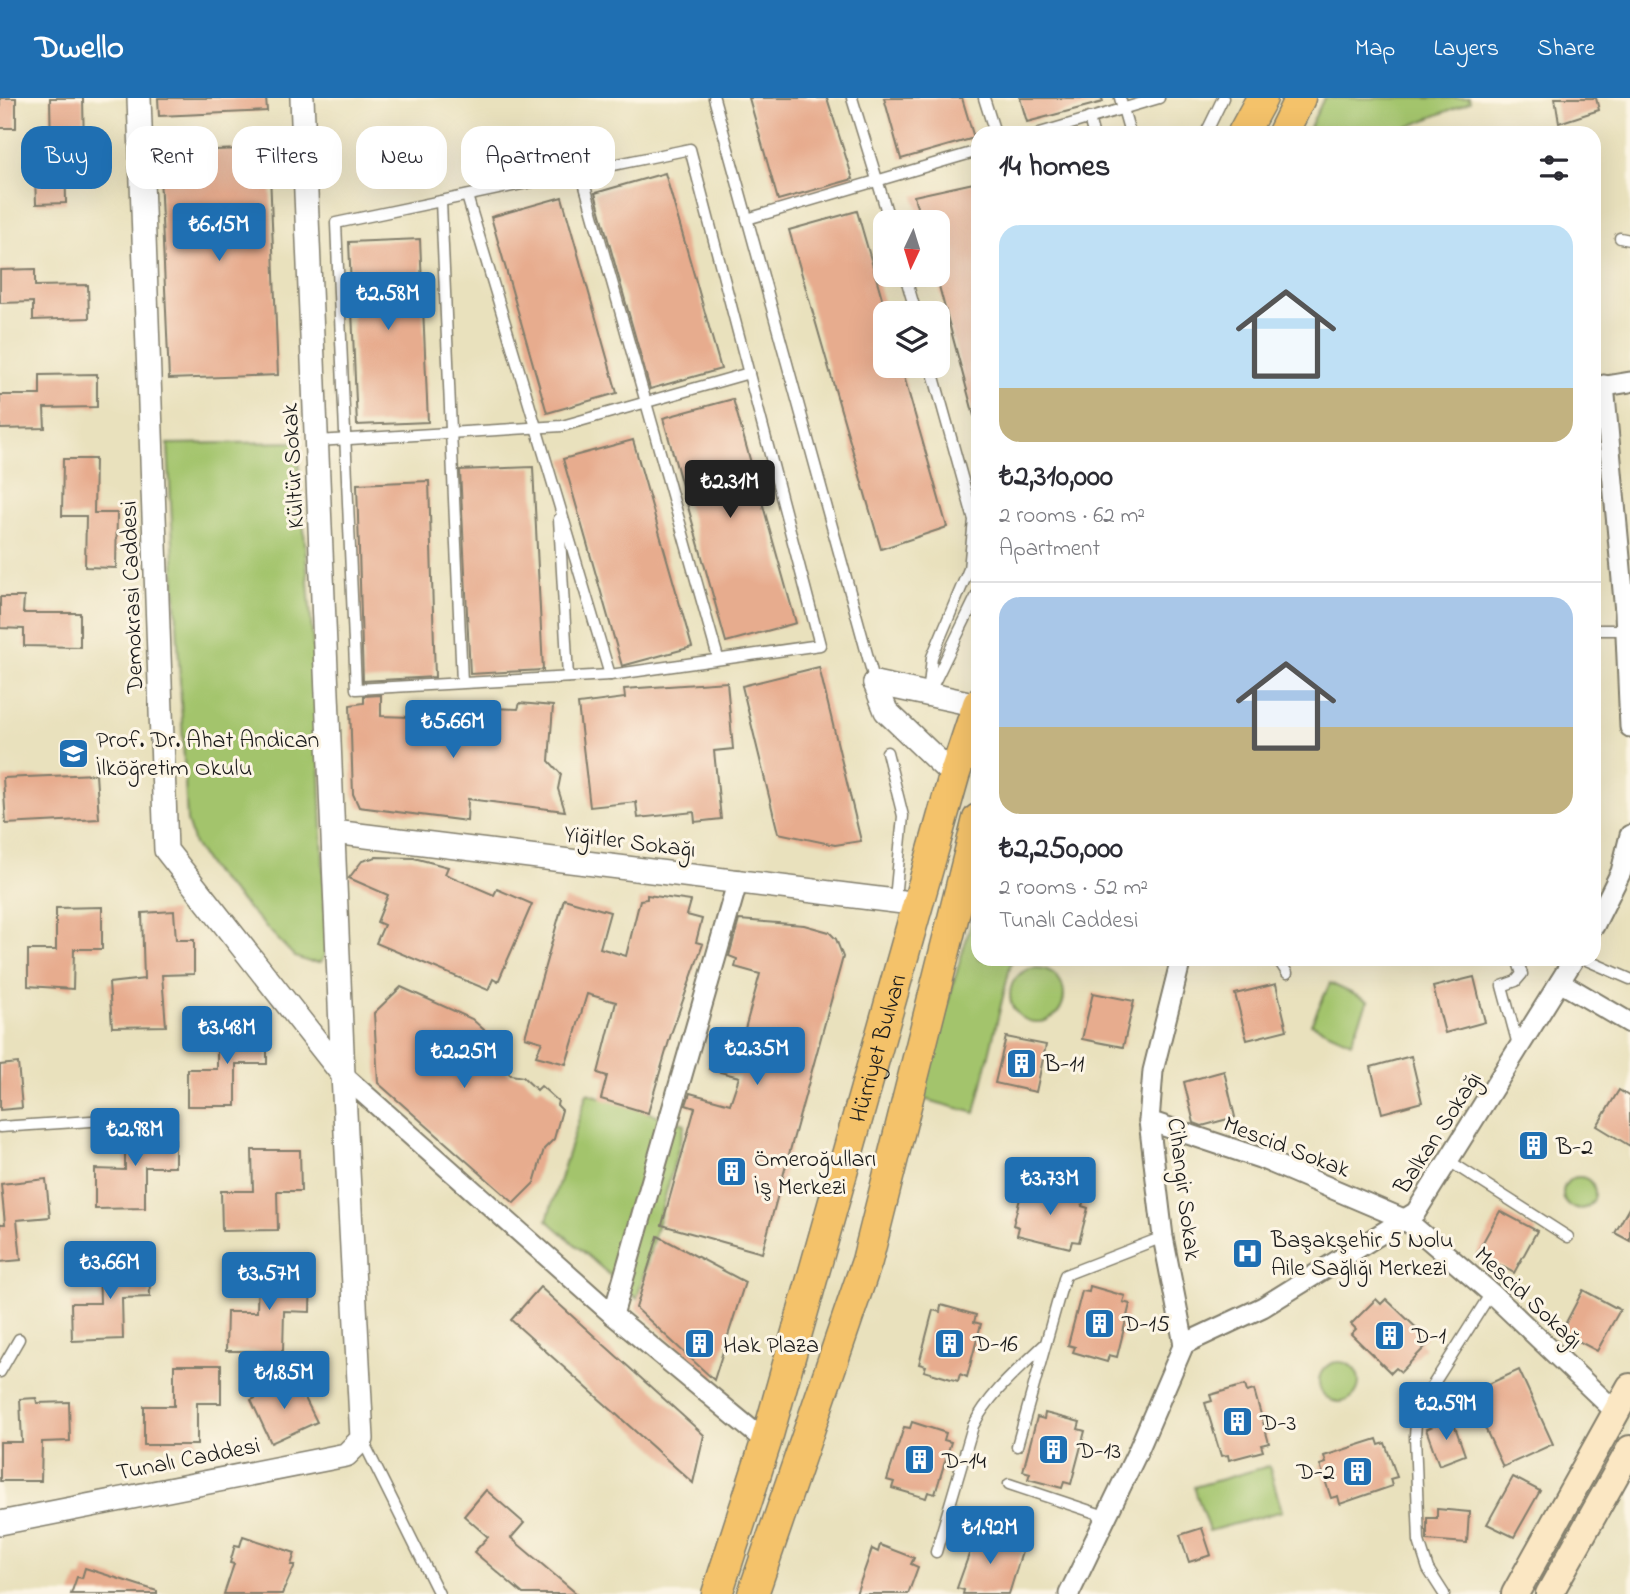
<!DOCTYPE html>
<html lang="en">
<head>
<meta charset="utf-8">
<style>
	body { margin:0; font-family:"Indie Flower",sans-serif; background:#f2f2f3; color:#2b2b33; height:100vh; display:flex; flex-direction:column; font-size:26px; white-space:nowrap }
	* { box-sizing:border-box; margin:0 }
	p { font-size:23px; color:#7c7c81 }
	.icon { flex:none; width:38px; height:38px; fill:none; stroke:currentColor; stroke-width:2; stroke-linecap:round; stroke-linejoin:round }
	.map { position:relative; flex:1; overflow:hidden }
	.details { position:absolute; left:971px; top:28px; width:630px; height:840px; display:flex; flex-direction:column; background:#fff; border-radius:21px; box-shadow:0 7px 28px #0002 }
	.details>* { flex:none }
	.banner { position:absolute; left:21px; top:28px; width:665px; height:63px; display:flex; gap:14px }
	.needle { width:46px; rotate:184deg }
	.controls { position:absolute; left:873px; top:112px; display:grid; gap:14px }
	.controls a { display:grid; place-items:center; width:77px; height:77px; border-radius:14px; background:#fff; box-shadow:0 7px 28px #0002; font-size:35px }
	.price { position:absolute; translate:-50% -60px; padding:0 16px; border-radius:7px; background:#1f6fb2; color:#fff; font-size:23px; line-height:46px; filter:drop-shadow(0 2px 4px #0008) }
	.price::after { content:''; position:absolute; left:50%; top:42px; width:21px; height:16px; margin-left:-10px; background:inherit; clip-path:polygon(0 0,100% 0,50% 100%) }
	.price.current { background:#222; color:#fff }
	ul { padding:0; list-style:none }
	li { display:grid; align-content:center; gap:14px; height:371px; padding:0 28px }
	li+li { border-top:2px solid #e1e1e2 }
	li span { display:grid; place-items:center; height:217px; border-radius:21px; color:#555 }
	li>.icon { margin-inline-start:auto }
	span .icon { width:126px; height:126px; fill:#fffc; stroke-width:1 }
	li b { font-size:30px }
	h2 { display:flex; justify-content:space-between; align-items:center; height:84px; padding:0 28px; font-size:30px }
	.chip { padding:0 24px; border-radius:21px; background:#fff; box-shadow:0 7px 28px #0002; font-size:24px; line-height:63px }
	.chip.current { background:#1f6fb2; color:#fff }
	header { display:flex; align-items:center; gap:42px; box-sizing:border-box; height:98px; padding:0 35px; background:#1f6fb2; color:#fff }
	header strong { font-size:33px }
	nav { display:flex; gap:38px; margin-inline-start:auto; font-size:24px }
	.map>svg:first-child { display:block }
	.green { fill:#a3c46c; stroke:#607044; stroke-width:2 }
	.building { fill:#e7ac8e }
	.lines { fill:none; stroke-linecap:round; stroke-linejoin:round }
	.service-casing { stroke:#827e6c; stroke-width:13 }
	.minor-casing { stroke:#827e6c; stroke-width:23 }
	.tertiary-casing { stroke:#827e6c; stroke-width:26 }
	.secondary-casing { stroke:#827e6c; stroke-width:30 }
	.primary-casing { stroke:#827e6c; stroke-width:33 }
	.service { stroke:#fff; stroke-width:10 }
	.minor { stroke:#fff; stroke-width:19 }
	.tertiary { stroke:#fff; stroke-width:23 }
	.secondary { stroke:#fbe7c3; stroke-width:26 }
	.primary { stroke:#f4c26a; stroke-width:30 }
	.labels { text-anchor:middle; stroke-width:6; stroke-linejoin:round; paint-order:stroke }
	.street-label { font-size:24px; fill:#1c1c1c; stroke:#fcf5e5 }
	.poi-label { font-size:24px; fill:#1c1c1c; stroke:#fcf5e5; text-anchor:start }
</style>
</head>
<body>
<header>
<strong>Dwello</strong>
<nav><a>Map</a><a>Layers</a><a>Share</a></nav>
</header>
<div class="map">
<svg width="1630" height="1496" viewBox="0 0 1630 1496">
	<rect width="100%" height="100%" fill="#fcf5e5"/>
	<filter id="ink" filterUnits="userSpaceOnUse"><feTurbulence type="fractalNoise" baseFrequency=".0143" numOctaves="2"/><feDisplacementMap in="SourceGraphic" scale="14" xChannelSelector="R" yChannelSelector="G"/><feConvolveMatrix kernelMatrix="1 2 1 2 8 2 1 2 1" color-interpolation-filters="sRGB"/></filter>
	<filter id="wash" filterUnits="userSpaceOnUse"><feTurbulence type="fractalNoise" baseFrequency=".00686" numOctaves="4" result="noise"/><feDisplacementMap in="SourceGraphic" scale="28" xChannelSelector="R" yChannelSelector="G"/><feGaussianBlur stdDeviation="1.57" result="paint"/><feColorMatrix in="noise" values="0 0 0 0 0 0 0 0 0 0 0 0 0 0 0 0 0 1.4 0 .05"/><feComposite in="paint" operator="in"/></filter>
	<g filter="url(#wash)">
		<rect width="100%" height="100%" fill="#e9e1bd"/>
		<g class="green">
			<polygon points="1324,0 1469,0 1470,4 1393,35 1307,35"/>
			<polygon points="297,344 318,610 326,854 321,864 309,864 295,859 212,773 194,746 187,723 168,346"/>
			<polygon points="978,801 978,861 1012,861 975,1015 920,1000"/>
			<circle cx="1037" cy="897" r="27"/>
			<polygon points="1330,885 1368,903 1351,944 1311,926"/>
			<polygon points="587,995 685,1026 637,1201 547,1122"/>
			<circle cx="1579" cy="1095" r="16"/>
			<circle cx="1339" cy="1284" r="20"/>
			<polygon points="1269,1368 1282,1413 1209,1433 1194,1389"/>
		</g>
		<g id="blocks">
			<g class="building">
				<rect x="0" y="0" width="16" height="30"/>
				<polygon points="50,0 83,0 84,51 65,51 66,105 36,106 34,50 51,50"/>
				<polygon points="158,0 266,0 267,13 159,18"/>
				<polygon points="749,0 827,0 853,81 778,102"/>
				<polygon points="884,0 962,0 974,40 901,61"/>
				<polygon points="1020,0 1102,0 1103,4 1027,24"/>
				<polygon points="1555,0 1596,0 1599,12 1559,25"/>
				<polygon points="269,50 278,277 169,281 159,54"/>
				<polygon points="665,75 721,271 650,291 595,95"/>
				<polygon points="978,84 978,318 974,318 936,177 938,124 921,124 914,98"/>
				<polygon points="562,99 617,295 547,315 491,119"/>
				<polygon points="857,113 886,214 886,268 901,268 947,429 881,451 789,132"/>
				<polygon points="420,141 428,324 357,327 349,144"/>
				<polygon points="35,171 35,188 88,187 89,220 33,222 33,204 0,205 0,172"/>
				<polygon points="97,276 97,309 44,310 45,330 0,331 0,297 40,297 40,277"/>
				<polygon points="733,301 796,525 726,544 663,320"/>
				<polygon points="633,342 692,549 622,568 563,361"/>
				<polygon points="63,361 95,361 94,415 117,415 116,470 85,469 86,418 62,418"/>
				<polygon points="533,369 543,572 470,576 460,372"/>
				<polygon points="429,383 435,579 363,583 357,386"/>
				<polygon points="0,499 24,499 23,515 80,515 80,549 24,548 24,531 0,530"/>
				<polygon points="819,569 861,743 835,747 778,735 742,588"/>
				<polygon points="727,584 733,651 714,653 721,721 695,724 694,714 638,720 636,704 590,709 578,606 625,600 624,591"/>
				<polygon points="381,597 381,618 440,620 440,613 490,616 491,610 518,611 520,605 553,608 549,663 561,676 558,691 565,713 468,701 467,723 359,709 353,696 350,607 364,605 364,598"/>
				<polygon points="96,676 99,721 6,726 3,680"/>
				<polygon points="376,759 414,760 448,769 445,776 494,797 497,791 532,806 498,884 493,881 488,892 376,845 384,827 377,824 388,797 349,780 362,763"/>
				<polygon points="647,797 691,803 687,817 702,821 696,844 703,846 671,936 648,1015 601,1001 607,978 598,975 616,904 587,896 566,966 536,958 542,944 525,939 564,801 610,814 600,850 626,858 640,802 647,801"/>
				<polygon points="102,809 102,851 74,851 73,891 28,888 28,852 56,852 56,810"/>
				<polygon points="174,813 176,842 194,842 194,876 162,877 166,928 112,929 109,885 144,881 142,815"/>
				<polygon points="739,822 804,827 829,834 836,841 843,859 762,1155 662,1127 695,1010 686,1007 690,995 730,1006 739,979 709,971 721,932 743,938 760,876 735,869 737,861 729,858"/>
				<polygon points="1474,879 1485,924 1445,935 1433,889"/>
				<polygon points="1276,886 1287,932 1247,942 1235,896"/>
				<polygon points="401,889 472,921 503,949 486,944 500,958 498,966 511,977 523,979 537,992 541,988 558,1003 557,1007 562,1012 554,1041 544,1051 534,1085 514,1105 378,985 374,915"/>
				<polygon points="1093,895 1134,903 1123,949 1082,941"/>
				<polygon points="217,928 267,928 267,966 236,966 236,1008 187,1008 187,971 217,971"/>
				<polygon points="1006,939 1046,947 1036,994 995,985"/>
				<polygon points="1411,958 1422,1004 1382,1015 1371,969"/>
				<polygon points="18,965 22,1010 0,1012 0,967"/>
				<polygon points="1224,973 1235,1019 1202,1028 1194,1025 1184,984"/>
				<polygon points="1619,992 1630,999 1630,1048 1597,1028"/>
				<polygon points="125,1030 175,1030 175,1069 145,1069 145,1110 95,1111 95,1071 125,1072"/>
				<polygon points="252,1052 300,1052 301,1093 277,1093 278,1132 222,1133 221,1093 253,1093"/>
				<polygon points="46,1081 50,1119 17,1122 21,1162 0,1164 0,1126 5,1126 1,1086"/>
				<polygon points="1029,1088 1084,1102 1082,1108 1088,1110 1079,1144 1072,1143 1070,1150 1017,1137 1019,1129 1013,1127 1022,1093 1027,1095"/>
				<polygon points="1630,1108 1630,1143 1615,1135"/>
				<polygon points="1500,1113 1537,1133 1514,1175 1477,1155"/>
				<polygon points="658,1138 745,1184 714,1282 636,1210"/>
				<polygon points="149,1163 150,1199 122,1200 123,1241 72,1243 71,1205 100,1205 99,1165"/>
				<polygon points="258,1173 311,1174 310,1214 284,1213 283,1253 226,1253 227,1214 257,1214"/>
				<polygon points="1090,1188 1125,1198 1123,1204 1130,1206 1117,1259 1109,1257 1107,1264 1073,1254 1075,1249 1068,1247 1082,1193 1089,1194"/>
				<polygon points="540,1189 704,1337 693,1385 511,1222"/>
				<polygon points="1583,1192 1620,1212 1597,1253 1561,1234"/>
				<polygon points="1376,1201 1381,1206 1386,1201 1426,1239 1420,1245 1425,1249 1401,1274 1396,1270 1391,1275 1351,1236 1356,1231 1351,1226"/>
				<polygon points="941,1207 976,1217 974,1224 981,1226 967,1279 960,1276 958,1283 924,1273 926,1268 919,1266 933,1212 940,1214"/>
				<polygon points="174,1267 221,1267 221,1305 197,1305 197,1347 144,1347 144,1308 174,1308"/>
				<polygon points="1519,1272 1553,1346 1503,1369 1469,1295"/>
				<polygon points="296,1282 317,1324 271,1345 251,1302"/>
				<polygon points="1245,1287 1247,1294 1254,1292 1269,1345 1261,1347 1263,1353 1229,1362 1228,1357 1221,1358 1205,1305 1212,1303 1210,1297"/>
				<polygon points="36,1300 37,1305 69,1304 70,1343 42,1344 41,1383 0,1383 0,1344 22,1344 20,1301"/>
				<polygon points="1045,1315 1080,1324 1078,1331 1085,1333 1071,1386 1064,1384 1062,1390 1028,1381 1030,1375 1023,1373 1037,1319 1044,1321"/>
				<polygon points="1452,1320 1465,1357 1439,1367 1426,1331"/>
				<polygon points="912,1324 946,1335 944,1342 951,1344 935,1396 928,1394 926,1400 892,1390 894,1384 887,1382 904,1329 910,1330"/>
				<polygon points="1377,1341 1379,1347 1385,1345 1397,1379 1390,1381 1392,1388 1340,1406 1338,1398 1331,1400 1320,1367 1326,1365 1324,1358"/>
				<polygon points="1513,1379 1540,1393 1514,1439 1487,1426"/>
				<polygon points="486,1392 524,1425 511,1440 577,1496 523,1496 474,1454 488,1439 464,1418"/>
				<polygon points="1437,1411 1469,1414 1467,1445 1427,1442 1427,1420 1437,1420"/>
				<polygon points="1202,1430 1211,1457 1189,1464 1180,1437"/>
				<polygon points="984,1434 1018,1445 1016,1452 1022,1454 1009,1496 963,1496 964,1492 957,1490 976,1437 982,1439"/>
				<polygon points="243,1438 295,1455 291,1467 295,1467 282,1496 224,1496 234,1466 230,1465 235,1447 240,1448"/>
				<polygon points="880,1447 914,1460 911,1466 918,1469 908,1496 856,1496 872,1451 878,1454"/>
				<polygon points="85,1470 157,1493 157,1496 71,1496 77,1479 82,1480"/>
			</g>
		</g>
	</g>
	<g filter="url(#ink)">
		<use href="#blocks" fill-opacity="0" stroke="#827e6c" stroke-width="2"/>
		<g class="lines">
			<defs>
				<g id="service">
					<polyline points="714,0 875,585"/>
					<polyline points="852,0 890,124"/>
					<polyline points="984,0 995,35"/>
					<polyline points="1120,0 1130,35"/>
					<polyline points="1089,20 1093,35"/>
					<polyline points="1040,35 1159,0"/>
					<polyline points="1206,35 1223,0"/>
					<polygon points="690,51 820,547 610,577 356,591 336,125"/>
					<polyline points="581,74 718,560"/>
					<polyline points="467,98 610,577"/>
					<polyline points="441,103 462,584"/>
					<polyline points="747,121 978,53"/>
					<polyline points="1620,140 1630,142"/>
					<polyline points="905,177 916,215"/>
					<polyline points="317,343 562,328 749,275"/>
					<polyline points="559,421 568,579"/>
					<polyline points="1594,532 1626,532"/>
					<polyline points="931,591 978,495"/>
					<polyline points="928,598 932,559 969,471 974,422 931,268"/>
					<polyline points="887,654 903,718 895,801"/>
					<polyline points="1278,861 1287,875"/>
					<polyline points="1517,861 1522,876 1516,883 1502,888 1518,947"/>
					<polyline points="1584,861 1630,881"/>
					<polyline points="0,1029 106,1022"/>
					<polyline points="1449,1063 1568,1139"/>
					<polyline points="0,1274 19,1241"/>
					<polyline points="362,1341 439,1496"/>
					<polyline points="1017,1348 1065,1177 1163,1139"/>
					<polyline points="1009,1386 1105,1418"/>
					<path d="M936,1454l37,-126c17,-33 44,-55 71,-81"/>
					<polyline points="1444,1496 1428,1471 1419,1443 1415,1338 1417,1312 1491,1195"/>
				</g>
				<g id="minor">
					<polyline points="1604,287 1625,514 1630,629"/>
					<polyline points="1594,290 1630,284"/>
					<polyline points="1594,828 1621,774 1630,737"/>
					<polyline points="1181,861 1153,973 1149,1023 1163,1139 1184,1246"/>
					<polyline points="1560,884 1630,925"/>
					<polyline points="343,977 613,1217 766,1344"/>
					<polyline points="1149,1023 1260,1060 1406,1122 1491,1195 1616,1314"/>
					<polyline points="613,1217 738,782"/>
					<polyline points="1184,1246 1263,1209 1416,1114 1574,861"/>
					<polyline points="1069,1496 1138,1353 1184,1246"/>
				</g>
				<g id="tertiary">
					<polyline points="139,0 166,752 343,977"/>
					<polyline points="875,585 886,613 954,678"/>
					<polyline points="875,585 978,607"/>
					<polyline points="334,734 919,806"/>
					<polyline points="0,1425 346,1357 362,1341 343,977 302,0"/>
				</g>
				<g id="secondary">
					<polyline points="1515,1496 1630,1289"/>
					<polyline points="1549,1496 1630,1351"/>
				</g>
				<g id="primary">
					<polyline points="1243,35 1262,0"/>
					<polyline points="1283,35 1300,0"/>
					<path id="s1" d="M717,1496l49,-152 188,-666 24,-72"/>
					<polyline points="753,1496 867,1163 978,721"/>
				</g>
			</defs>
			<use href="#service" class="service-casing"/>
			<use href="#minor" class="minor-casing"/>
			<use href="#tertiary" class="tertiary-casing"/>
			<use href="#secondary" class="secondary-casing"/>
			<use href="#primary" class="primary-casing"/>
			<use href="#service" class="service"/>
			<use href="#minor" class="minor"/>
			<use href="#tertiary" class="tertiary"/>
			<use href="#secondary" class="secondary"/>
			<use href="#primary" class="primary"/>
		</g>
	</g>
	<defs>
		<symbol id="school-square" viewBox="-11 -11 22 22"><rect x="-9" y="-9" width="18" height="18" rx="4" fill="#1f6fb2" stroke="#fcf5e5"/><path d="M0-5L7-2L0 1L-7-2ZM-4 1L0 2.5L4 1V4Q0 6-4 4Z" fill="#fff"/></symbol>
		<symbol id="building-square" viewBox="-11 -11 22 22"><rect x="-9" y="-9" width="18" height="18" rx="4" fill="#1f6fb2" stroke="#fcf5e5"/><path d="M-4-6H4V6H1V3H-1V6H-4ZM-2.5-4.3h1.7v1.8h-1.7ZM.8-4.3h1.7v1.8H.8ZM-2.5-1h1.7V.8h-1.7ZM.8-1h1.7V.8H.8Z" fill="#fff"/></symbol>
		<symbol id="hospital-square" viewBox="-11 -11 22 22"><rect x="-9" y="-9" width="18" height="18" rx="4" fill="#1f6fb2" stroke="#fcf5e5"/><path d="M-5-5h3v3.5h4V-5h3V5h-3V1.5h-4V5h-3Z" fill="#fff"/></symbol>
	</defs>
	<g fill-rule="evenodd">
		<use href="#school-square" x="56" y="638" width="35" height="35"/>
		<use href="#building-square" x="1004" y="948" width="35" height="35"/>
		<use href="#building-square" x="1516" y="1030" width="35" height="35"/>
		<use href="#building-square" x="714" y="1056" width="35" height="35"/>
		<use href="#hospital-square" x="1230" y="1138" width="35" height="35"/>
		<use href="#building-square" x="1082" y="1208" width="35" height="35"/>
		<use href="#building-square" x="1372" y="1220" width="35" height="35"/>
		<use href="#building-square" x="932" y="1228" width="35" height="35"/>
		<use href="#building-square" x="682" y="1228" width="35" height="35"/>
		<use href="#building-square" x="1220" y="1306" width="35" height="35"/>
		<use href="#building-square" x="1036" y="1334" width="35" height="35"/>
		<use href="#building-square" x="902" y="1344" width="35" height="35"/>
		<use href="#building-square" x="1340" y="1356" width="35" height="35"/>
	</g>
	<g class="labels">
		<g class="street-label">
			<text transform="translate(292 368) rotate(-93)" y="8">Kültür Sokak</text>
			<text transform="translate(131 499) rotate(-92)" y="8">Demokrasi Caddesi</text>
			<text transform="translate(630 743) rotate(7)" y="8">Yiğitler Sokağı</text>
			<text dy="8" stroke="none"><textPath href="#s1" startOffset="569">Hürriyet Bulvarı</textPath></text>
			<text transform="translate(1437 1034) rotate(-57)" y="8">Balkan Sokağı</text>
			<text transform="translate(1287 1048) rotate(21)" y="8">Mescid Sokak</text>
			<text transform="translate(1185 1091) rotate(83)" y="8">Cihangir Sokak</text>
			<text transform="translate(1529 1199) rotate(43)" y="8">Mescid Sokağı</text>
			<text transform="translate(188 1360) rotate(-11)" y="8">Tunalı Caddesi</text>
		</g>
		<g class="poi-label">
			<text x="96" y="649">Prof. Dr. Ahat Andican<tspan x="96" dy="28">İlköğretim Okulu</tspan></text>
			<text x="1044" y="973">B-11</text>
			<text x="1556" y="1056">B-2</text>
			<text x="754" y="1068">Ömeroğulları<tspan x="754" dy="28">İş Merkezi</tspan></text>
			<text x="1271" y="1149">Başakşehir 5 Nolu<tspan x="1271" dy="28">Aile Sağlığı Merkezi</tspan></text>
			<text x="1122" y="1233">D-15</text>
			<text x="1412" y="1245">D-1</text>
			<text x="973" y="1253">D-16</text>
			<text x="723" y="1254">Hak Plaza</text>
			<text x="1260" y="1332">D-3</text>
			<text x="1077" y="1360">D-13</text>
			<text x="942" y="1370">D-14</text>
			<text x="1335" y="1381" text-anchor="end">D-2</text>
		</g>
	</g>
</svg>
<div class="controls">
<a><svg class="needle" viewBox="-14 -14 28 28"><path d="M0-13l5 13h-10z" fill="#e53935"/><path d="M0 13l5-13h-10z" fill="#7c7c81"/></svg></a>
<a><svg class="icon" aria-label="layers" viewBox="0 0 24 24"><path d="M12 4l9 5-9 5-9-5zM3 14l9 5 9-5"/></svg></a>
</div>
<b class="price" style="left:219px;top:165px">₺6.15M</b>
<b class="price" style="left:388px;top:234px">₺2.58M</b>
<b class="price current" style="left:730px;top:422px">₺2.31M</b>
<b class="price" style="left:453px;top:662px">₺5.66M</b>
<b class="price" style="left:227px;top:968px">₺3.48M</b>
<b class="price" style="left:757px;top:989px">₺2.35M</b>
<b class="price" style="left:464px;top:992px">₺2.25M</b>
<b class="price" style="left:135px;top:1070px">₺2.98M</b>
<b class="price" style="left:1050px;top:1119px">₺3.73M</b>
<b class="price" style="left:110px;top:1203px">₺3.66M</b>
<b class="price" style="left:269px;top:1214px">₺3.57M</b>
<b class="price" style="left:284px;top:1313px">₺1.85M</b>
<b class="price" style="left:1446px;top:1344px">₺2.59M</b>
<b class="price" style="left:990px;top:1468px">₺1.92M</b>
<div class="banner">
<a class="chip current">Buy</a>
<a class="chip">Rent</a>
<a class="chip">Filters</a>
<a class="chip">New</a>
<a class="chip">Apartment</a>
</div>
<section class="details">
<h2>14 homes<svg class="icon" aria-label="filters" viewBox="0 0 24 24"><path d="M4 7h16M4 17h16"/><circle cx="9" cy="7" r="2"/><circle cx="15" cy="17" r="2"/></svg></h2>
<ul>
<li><span style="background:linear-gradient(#bfe0f5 75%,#c2b280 0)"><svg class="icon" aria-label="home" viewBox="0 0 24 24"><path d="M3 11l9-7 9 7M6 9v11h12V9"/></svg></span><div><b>₺2,310,000</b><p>2 rooms · 62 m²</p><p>Apartment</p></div></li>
<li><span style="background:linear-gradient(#a9c7e8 60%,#c2b280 0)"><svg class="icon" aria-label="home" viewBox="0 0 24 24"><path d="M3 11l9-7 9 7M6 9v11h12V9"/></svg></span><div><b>₺2,250,000</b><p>2 rooms · 52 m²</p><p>Tunalı Caddesi</p></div></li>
</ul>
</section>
</div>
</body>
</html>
